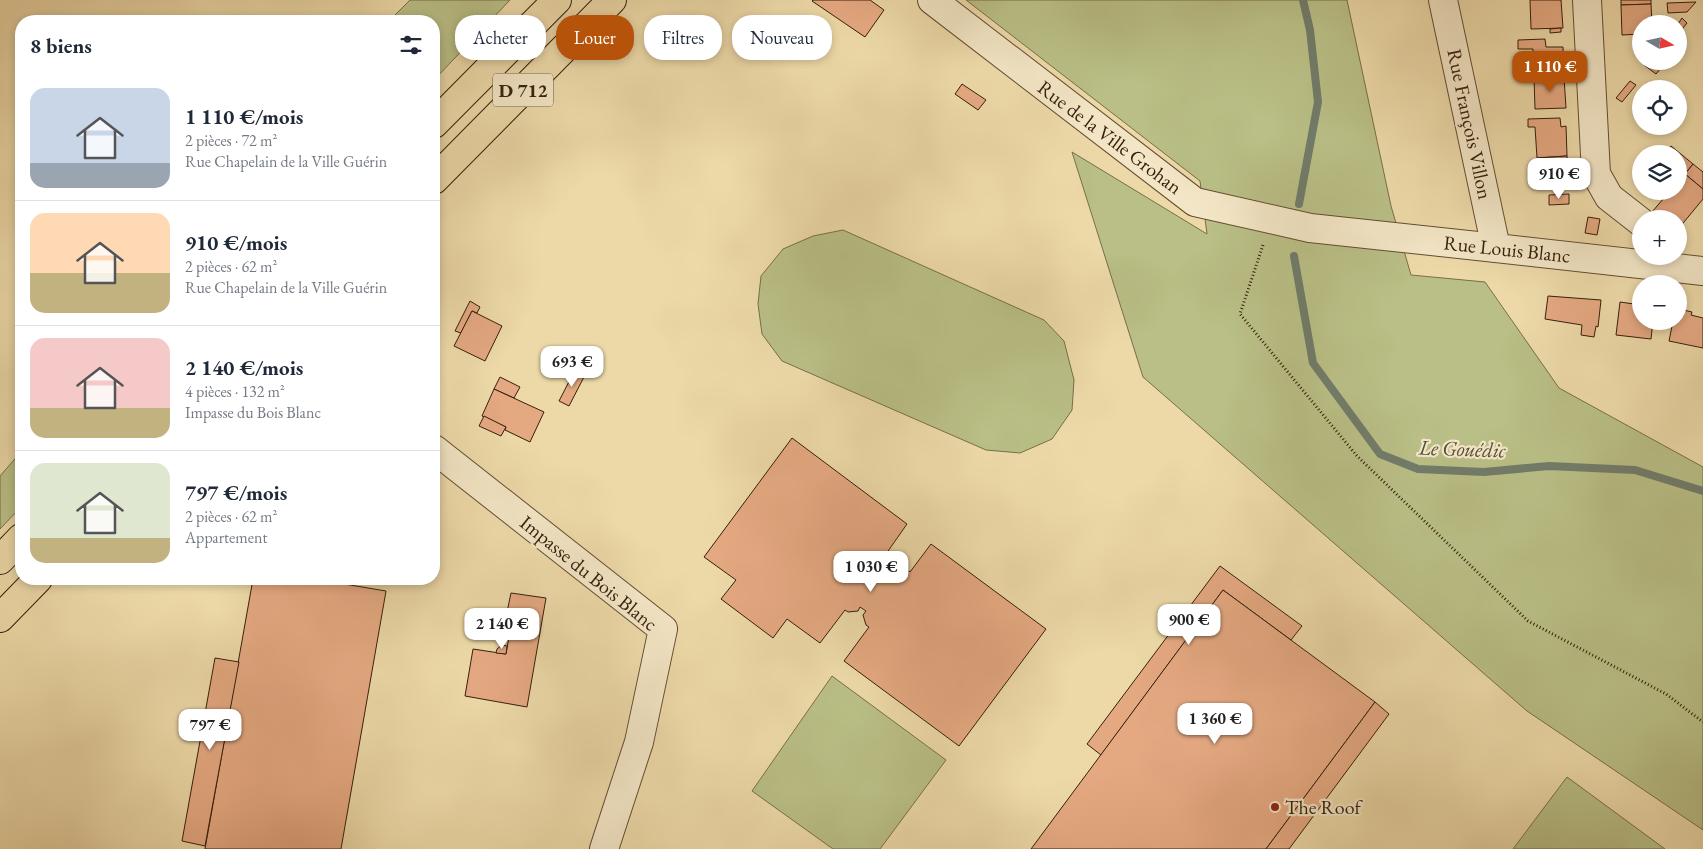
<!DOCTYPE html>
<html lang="fr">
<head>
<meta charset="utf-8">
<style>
	body { margin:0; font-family:"EB Garamond",serif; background:#f2f2f3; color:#1f2937; height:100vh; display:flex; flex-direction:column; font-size:19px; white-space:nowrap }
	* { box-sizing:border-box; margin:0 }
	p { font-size:16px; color:#747a83 }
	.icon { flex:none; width:28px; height:28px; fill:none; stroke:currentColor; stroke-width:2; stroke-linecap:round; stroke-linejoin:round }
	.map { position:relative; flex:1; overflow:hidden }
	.drawer { position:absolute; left:15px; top:15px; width:425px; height:570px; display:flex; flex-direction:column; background:#fff; border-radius:20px; box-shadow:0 2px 8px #0003 }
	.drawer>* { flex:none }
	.top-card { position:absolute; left:455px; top:15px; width:475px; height:45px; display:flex; gap:10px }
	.needle { width:32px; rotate:99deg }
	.tools { position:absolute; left:1632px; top:15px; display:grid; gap:10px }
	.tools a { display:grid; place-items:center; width:55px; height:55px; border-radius:50%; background:#fff; box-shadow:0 2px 8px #0003; font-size:25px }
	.price { position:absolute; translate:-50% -42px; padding:0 11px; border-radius:10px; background:#fff; color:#222; font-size:16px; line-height:32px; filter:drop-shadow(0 1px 2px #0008) }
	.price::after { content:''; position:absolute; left:50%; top:30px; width:15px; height:11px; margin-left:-8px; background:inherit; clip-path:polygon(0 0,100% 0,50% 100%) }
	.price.selected { background:#b45309; color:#fff }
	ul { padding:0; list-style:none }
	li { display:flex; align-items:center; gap:15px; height:125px; padding:0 15px }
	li+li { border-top:1px solid #e0e1e3 }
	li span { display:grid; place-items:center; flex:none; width:140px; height:100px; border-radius:15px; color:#555 }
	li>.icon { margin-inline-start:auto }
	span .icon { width:60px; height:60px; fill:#fffc; stroke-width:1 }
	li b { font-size:21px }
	h2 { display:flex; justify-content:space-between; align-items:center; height:60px; padding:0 15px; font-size:21px }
	.chip { padding:0 18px; border-radius:20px; background:#fff; box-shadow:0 2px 8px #0003; font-size:18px; line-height:45px }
	.chip.selected { background:#b45309; color:#fff }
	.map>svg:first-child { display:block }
	.green { fill:#b9bf86; stroke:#786e49 }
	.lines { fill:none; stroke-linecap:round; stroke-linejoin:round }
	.stream { stroke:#717c6a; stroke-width:8 }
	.building { fill:#e5a982; stroke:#361e0c }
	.minor-casing { stroke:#644d33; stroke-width:30 }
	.tertiary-casing { stroke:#644d33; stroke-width:30 }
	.primary-casing { stroke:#361e0c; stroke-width:30 }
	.path { stroke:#361e0c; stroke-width:3; stroke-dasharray:1 2.5; stroke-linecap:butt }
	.minor { stroke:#f3e6c6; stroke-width:28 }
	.tertiary { stroke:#f3e6c6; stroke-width:28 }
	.primary { stroke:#edd9a8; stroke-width:28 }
	.poi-dot { fill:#8f2418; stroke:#f3e6c6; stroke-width:2 }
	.labels { text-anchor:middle; stroke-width:4.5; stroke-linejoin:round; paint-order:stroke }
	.shield { fill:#f3e6c6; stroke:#6f5a44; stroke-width:1 }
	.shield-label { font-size:19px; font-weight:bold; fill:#361e0c }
	.street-label { font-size:20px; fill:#361e0c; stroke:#f3e6c6 }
	.poi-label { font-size:20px; fill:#361e0c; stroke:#f3e6c6; text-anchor:start }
	.water-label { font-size:21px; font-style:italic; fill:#544d3b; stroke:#f3e6c6 }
</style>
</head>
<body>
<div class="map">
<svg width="1703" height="849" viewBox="0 0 1703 849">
	<rect width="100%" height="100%" fill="#edd9a8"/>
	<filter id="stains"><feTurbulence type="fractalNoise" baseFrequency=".004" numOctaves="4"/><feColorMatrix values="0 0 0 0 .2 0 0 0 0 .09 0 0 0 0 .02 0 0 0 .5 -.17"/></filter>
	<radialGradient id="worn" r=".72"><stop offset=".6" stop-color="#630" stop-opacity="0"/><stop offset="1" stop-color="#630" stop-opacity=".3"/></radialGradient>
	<g class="green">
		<polygon points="410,0 510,0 434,80 434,21 389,21"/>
		<polygon points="966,0 1347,0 1391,206 1411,275 1485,282 1559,388 1703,467 1703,830 1527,711 1143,377 1072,152 1207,234 1200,181"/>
		<polygon points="843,230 1044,320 1064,341 1074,380 1072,410 1052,439 1020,453 986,450 782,361 762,334 758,304 761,276 783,249 813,236"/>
		<polygon points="21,452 21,507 0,529 0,476"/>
		<polygon points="832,676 946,760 880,849 833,849 752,791"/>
		<polygon points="1567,777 1665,849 1513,849"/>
	</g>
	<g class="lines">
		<g class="stream">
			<polyline points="1299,204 1318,102 1310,30 1303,0"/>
			<polyline points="1294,256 1313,363 1380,454 1418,469 1484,472 1549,466 1635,470 1703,491"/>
		</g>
	</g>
	<g class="building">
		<polygon points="813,0 870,0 884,10 865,37 812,1"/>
		<polygon points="1530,0 1561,0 1563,28 1531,29"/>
		<polygon points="1621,0 1651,0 1651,4 1621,5"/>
		<polygon points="1696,2 1687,12 1668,13 1667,3"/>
		<polygon points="1651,4 1652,24 1641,24 1641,34 1622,35 1621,5"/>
		<polygon points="1682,18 1687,23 1679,33 1678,24"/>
		<polygon points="1561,28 1561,32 1550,33 1550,29"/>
		<polygon points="1545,39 1546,47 1563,47 1564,77 1534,78 1533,49 1518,49 1518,40"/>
		<polygon points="1646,61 1653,61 1661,68 1656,74 1644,65"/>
		<polygon points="1564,77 1566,108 1535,109 1534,78"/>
		<polygon points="1630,81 1636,85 1622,102 1616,98"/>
		<polygon points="962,84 986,100 978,110 955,94"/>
		<polygon points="1560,118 1561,127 1566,126 1567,156 1537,158 1535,127 1528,127 1528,119"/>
		<polygon points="1671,146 1693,164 1685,174 1679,169 1679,154 1665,154"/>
		<polygon points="1567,156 1569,186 1539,187 1537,158"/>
		<polygon points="1693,164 1703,172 1703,189 1685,174"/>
		<polygon points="1679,169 1685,174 1679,181"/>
		<polygon points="1685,174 1703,189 1703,199 1679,228 1679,219 1660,219 1652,212 1670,191 1679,191 1679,181"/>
		<polygon points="1658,191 1670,191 1665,197"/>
		<polygon points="1569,194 1569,204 1549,205 1549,195"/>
		<polygon points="1588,217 1600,219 1597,235 1585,233"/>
		<polygon points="1548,296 1601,300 1598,327 1596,326 1594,337 1581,335 1582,325 1545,319"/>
		<polygon points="470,301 480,307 477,313 472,311 461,333 455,331"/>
		<polygon points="1620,302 1641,305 1641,321 1653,321 1651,339 1616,335"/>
		<polygon points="1679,309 1692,312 1691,315 1703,318 1703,348 1669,341 1673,321 1679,321"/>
		<polygon points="472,311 502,326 485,361 454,346"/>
		<polygon points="575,370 585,375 569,406 559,401"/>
		<polygon points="500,377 520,387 514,398 494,389"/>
		<polygon points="494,389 544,412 530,442 505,430 506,427 482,416"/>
		<polygon points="484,416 506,427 501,436 479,426"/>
		<polygon points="792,438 907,524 886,554 910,572 931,544 1046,629 959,746 844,661 869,627 866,625 863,615 866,611 860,607 858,611 848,612 845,610 820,643 787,619 773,638 721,599 736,580 704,557"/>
		<polygon points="1220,566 1302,626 1291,640 1223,590 1101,755 1087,744"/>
		<polygon points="253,579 315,579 386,591 341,849 205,849"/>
		<polygon points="1223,590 1375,702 1266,849 1031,849"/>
		<polygon points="511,593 546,598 527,707 465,696 473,649 506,654 513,613 507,612"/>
		<polygon points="502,645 507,646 506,654 496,653 497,649"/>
		<polygon points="215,658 239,662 205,846 182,841"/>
		<polygon points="1375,702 1389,714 1289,849 1266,849"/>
	</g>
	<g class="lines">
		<defs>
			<g id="minor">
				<polyline points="1443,0 1496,248 1703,271"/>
				<polyline points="1587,0 1596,174 1609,197 1641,222"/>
				<polyline points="434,449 663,629 639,742 604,849"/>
			</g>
			<polyline id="tertiary" points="932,0 1195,202 1310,228 1496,248"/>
			<g id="primary">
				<polyline points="434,124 557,0"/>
				<polyline points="434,180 612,0"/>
				<polyline points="0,560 21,538"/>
				<polyline points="0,618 38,579"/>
			</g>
		</defs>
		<use href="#minor" class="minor-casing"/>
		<use href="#tertiary" class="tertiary-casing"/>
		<use href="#primary" class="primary-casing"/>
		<polyline class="path" points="1263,245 1240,314 1357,456 1528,621 1666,694 1703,722"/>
		<use href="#minor" class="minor"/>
		<use href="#tertiary" class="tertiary"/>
		<use href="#primary" class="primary"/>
	</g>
	<circle class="poi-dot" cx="1275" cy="807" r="5"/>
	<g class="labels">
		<rect class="shield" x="493" y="73.5" width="60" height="33" rx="4"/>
		<g class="shield-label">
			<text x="523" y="97">D 712</text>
		</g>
		<g class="street-label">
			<text transform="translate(1470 124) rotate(78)" y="7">Rue François Villon</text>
			<text transform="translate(1110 137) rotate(37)" y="7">Rue de la Ville Grohan</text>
			<text transform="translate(1507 249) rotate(6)" y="7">Rue Louis Blanc</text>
			<text transform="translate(589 573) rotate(39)" y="7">Impasse du Bois Blanc</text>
		</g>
		<g class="poi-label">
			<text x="1285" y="814">The Roof</text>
		</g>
		<g class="water-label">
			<text transform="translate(1462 449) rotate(2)" y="7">Le Gouédic</text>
		</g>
	</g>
	<rect width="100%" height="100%" filter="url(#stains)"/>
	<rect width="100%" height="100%" fill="url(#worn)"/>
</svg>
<div class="tools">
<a><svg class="needle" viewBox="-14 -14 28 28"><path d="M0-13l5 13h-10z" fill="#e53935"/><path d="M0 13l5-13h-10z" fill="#747a83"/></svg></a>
<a><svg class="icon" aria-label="locate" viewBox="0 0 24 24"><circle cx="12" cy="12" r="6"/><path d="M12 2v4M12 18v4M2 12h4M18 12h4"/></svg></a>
<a><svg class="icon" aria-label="layers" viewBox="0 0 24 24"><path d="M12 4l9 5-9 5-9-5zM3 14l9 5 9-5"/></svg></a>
<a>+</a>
<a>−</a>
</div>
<b class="price selected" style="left:1550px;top:93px">1 110 €</b>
<b class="price" style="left:1559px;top:200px">910 €</b>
<b class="price" style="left:572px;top:388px">693 €</b>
<b class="price" style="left:871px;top:593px">1 030 €</b>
<b class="price" style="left:1189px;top:646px">900 €</b>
<b class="price" style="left:502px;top:650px">2 140 €</b>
<b class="price" style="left:1215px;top:745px">1 360 €</b>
<b class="price" style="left:210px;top:751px">797 €</b>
<div class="top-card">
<a class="chip">Acheter</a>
<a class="chip selected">Louer</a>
<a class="chip">Filtres</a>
<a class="chip">Nouveau</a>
</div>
<section class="drawer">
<h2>8 biens<svg class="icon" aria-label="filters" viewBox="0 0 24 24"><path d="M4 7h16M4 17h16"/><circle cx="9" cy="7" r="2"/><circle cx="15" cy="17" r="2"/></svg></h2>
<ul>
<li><span style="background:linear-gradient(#c9d6e8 75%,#9aa5b1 0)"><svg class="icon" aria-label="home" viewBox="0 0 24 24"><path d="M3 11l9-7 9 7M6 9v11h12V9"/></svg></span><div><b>1 110 €/mois</b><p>2 pièces · 72 m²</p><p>Rue Chapelain de la Ville Guérin</p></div></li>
<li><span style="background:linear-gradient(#ffd9b3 60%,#c2b280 0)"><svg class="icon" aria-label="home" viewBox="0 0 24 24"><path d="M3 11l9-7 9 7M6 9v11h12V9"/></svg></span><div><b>910 €/mois</b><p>2 pièces · 62 m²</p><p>Rue Chapelain de la Ville Guérin</p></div></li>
<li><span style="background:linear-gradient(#f6c9c9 70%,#c2b280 0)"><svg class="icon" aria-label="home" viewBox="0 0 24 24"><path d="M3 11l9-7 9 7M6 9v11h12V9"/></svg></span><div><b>2 140 €/mois</b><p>4 pièces · 132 m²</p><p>Impasse du Bois Blanc</p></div></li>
<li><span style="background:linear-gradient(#dfe7d0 75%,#c2b280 0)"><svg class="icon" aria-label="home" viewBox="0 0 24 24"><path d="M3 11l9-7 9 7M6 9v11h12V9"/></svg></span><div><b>797 €/mois</b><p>2 pièces · 62 m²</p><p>Appartement</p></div></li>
</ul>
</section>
</div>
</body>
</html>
